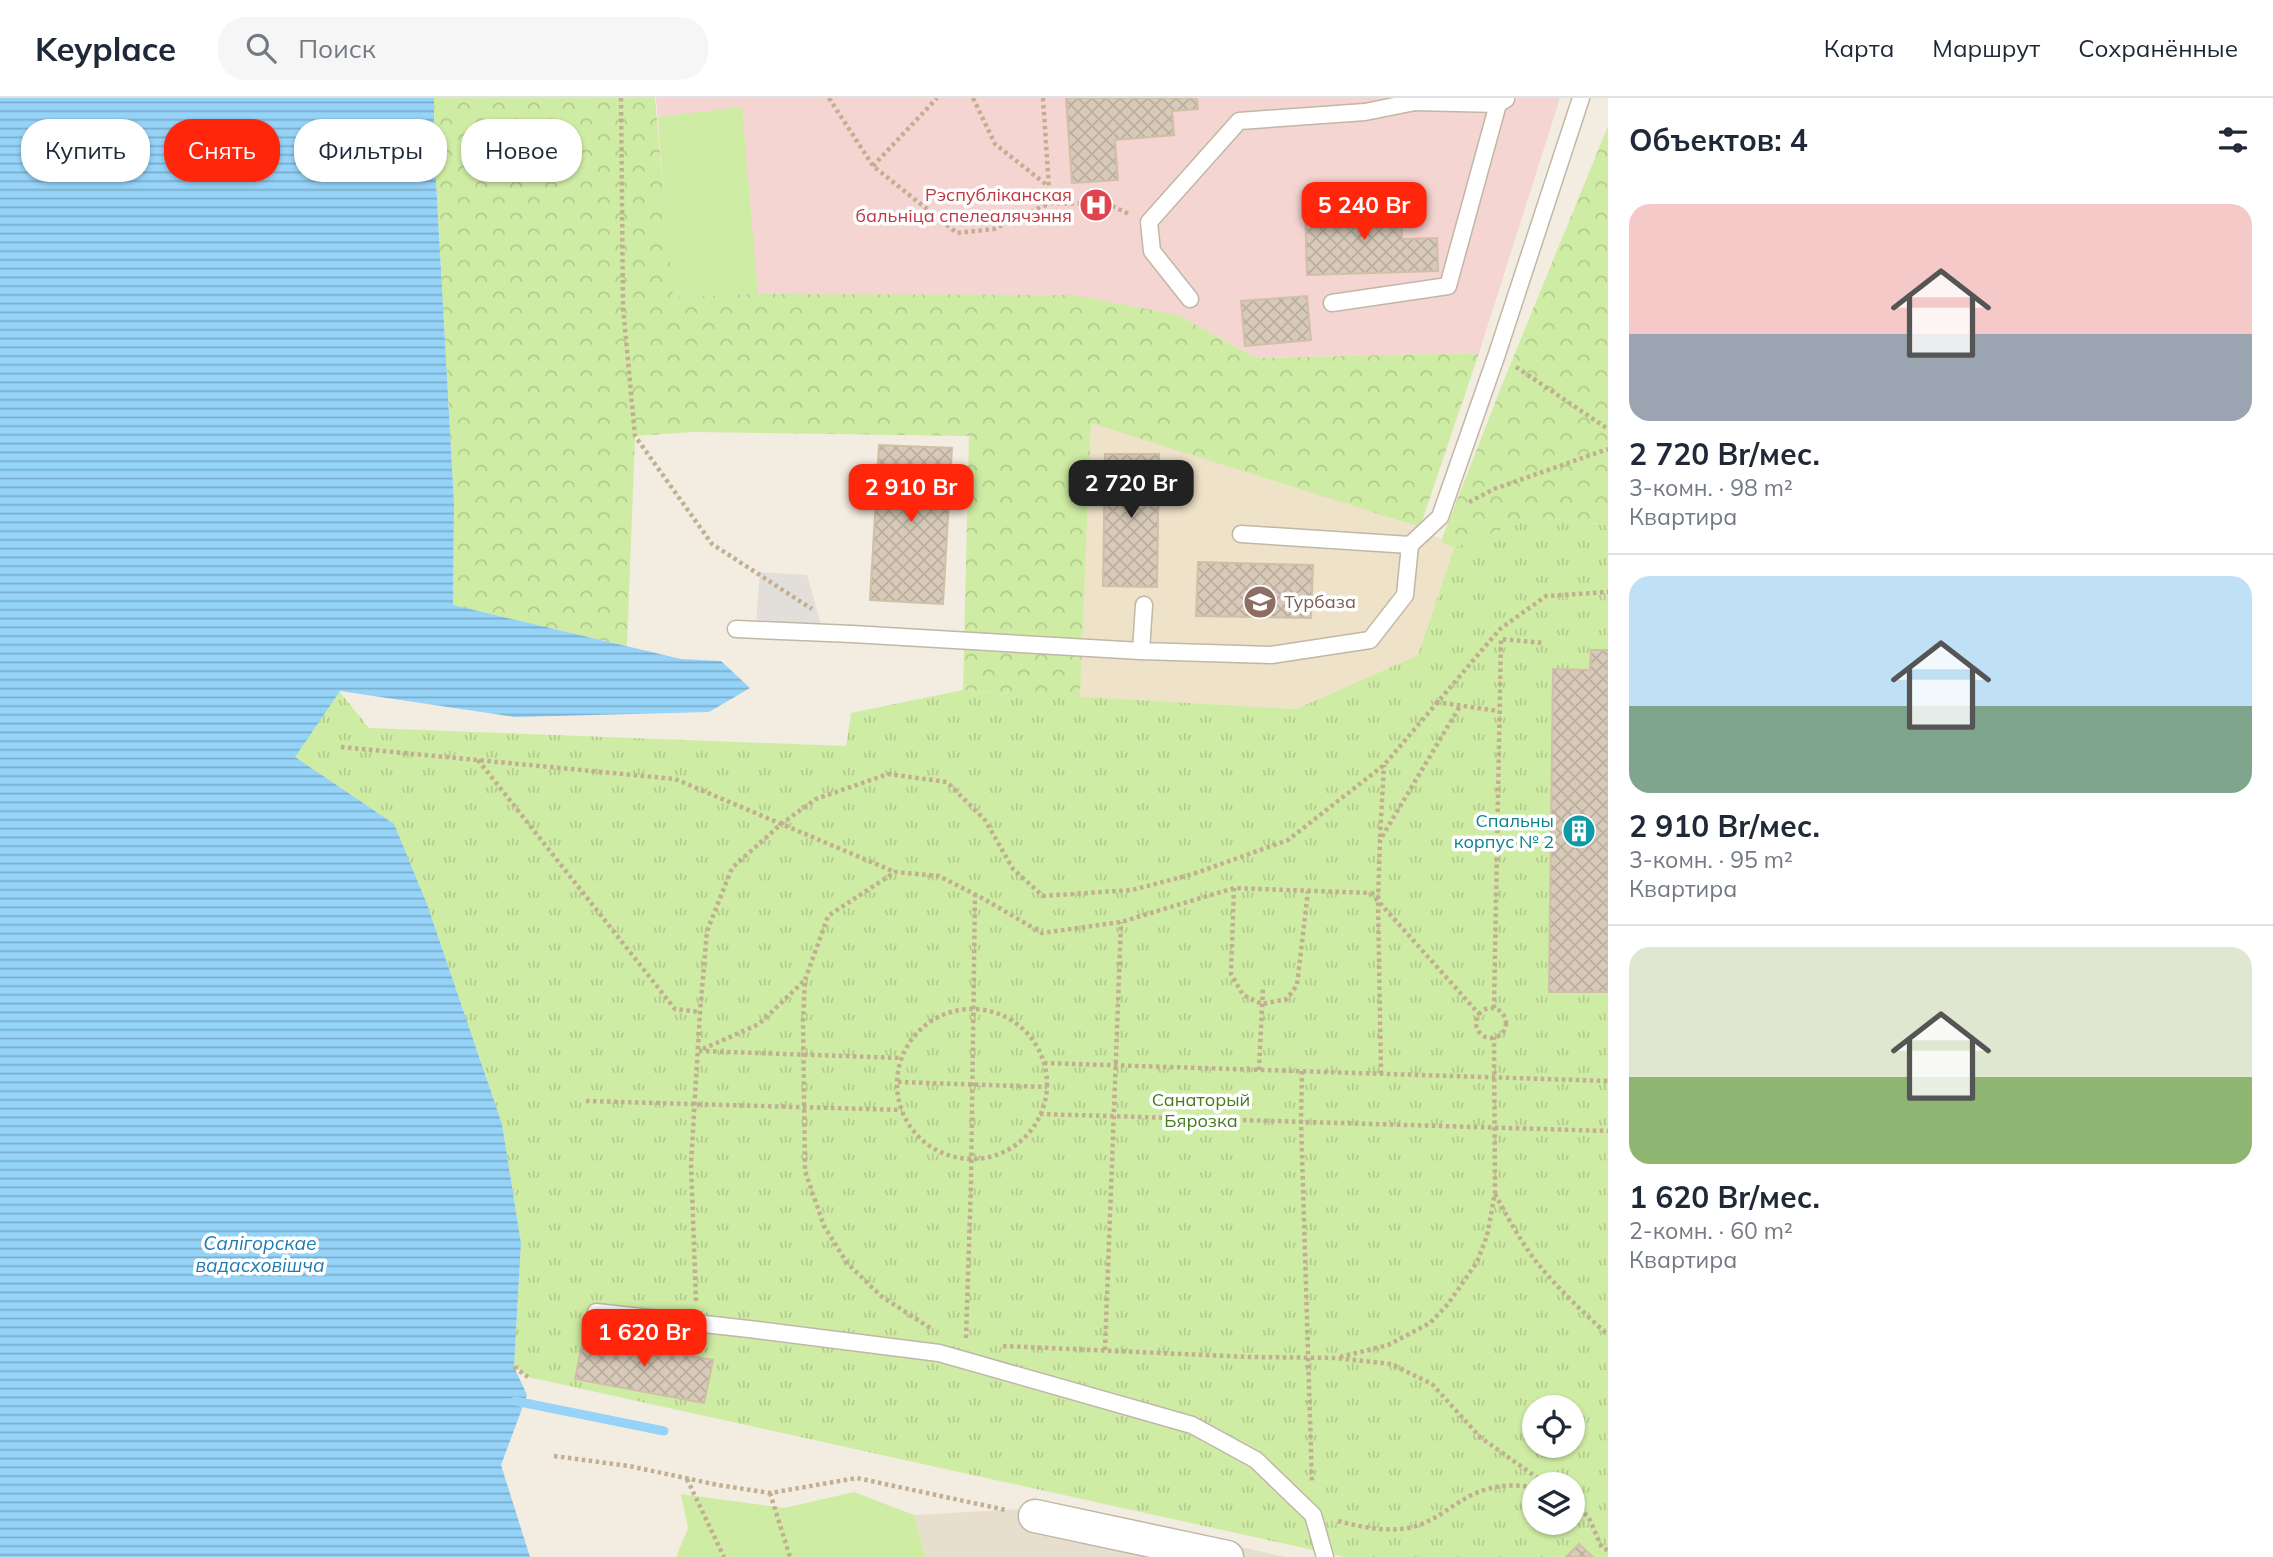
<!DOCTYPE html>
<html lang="ru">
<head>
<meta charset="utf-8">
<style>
	body { margin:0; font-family:Mulish,sans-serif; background:#f6f6f7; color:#1f2937; height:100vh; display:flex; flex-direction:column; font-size:26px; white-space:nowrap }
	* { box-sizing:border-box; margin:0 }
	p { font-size:23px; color:#747a83 }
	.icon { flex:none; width:38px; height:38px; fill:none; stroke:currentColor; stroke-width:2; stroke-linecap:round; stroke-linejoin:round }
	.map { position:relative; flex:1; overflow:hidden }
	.sheet { display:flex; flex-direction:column; background:#fff; width:665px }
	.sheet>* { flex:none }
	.guide { position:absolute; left:21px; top:21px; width:665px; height:63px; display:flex; gap:14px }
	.buttons { position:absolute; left:1522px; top:1297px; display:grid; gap:14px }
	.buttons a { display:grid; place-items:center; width:63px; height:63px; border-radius:50%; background:#fff; box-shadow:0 2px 5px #0004; font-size:35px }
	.price { position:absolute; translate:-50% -60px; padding:0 16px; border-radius:14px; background:#ff260b; color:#fff; font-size:23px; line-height:46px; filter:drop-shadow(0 2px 4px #0008) }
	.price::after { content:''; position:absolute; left:50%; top:42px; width:21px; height:16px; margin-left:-10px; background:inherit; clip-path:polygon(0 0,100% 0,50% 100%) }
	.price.current { background:#222; color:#fff }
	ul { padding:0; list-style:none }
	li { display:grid; align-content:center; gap:14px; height:371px; padding:0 21px }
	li+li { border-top:2px solid #e0e1e3 }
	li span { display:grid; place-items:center; height:217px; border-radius:21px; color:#555 }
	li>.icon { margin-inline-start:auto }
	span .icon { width:126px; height:126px; fill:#fffc; stroke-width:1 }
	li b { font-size:30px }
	h2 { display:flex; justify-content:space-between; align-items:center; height:84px; padding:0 21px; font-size:30px }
	.tag { padding:0 24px; border-radius:28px; background:#fff; box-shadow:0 2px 5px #0004; font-size:24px; line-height:63px }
	.tag.current { background:#ff260b; color:#fff }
	header { display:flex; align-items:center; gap:42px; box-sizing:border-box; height:98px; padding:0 35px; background:#fff; border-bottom:2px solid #e0e1e3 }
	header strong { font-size:33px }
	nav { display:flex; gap:38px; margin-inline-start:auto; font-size:24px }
	.search { width:490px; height:63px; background:#f6f6f7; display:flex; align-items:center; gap:18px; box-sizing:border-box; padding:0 24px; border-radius:28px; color:#747a83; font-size:26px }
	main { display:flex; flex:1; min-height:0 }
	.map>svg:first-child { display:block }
	.residential { fill:#e7dece }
	.education { fill:#eee2c9 }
	.medical { fill:#f5d5d2 }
	.grass { fill:#cfeca4 }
	.forest { fill:url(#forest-crowns) }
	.park { fill:url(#park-tufts); fill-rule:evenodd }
	.parking { fill:#e2dfda }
	.water { fill:url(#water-rules) }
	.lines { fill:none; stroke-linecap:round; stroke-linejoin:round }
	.stream { stroke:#95d3f8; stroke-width:9 }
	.building { fill:url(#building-cross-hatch); stroke:#d1bfa8; stroke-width:2 }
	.lane-casing { stroke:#c1b7a6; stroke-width:19 }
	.street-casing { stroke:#c1b7a6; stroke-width:35 }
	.path { stroke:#c2af92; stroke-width:4.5; stroke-dasharray:3.5 3.5; stroke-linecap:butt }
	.lane { stroke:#fff; stroke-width:16 }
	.street { stroke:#fff; stroke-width:32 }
	.labels { text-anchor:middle; stroke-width:7; stroke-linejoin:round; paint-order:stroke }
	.health-label { font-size:18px; fill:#be3a42; stroke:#fff; text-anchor:end }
	.education-label { font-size:18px; fill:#785e54; stroke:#fff; text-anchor:start }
	.culture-label { font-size:18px; fill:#0d838f; stroke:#fff; text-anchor:end }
	.park-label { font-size:18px; fill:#467b1f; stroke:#fff }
	.water-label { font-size:19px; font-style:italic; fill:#1f7ab2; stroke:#fff }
</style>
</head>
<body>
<header>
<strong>Keyplace</strong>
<div class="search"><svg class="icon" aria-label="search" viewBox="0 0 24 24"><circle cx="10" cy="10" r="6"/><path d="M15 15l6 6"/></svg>Поиск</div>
<nav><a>Карта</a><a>Маршрут</a><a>Сохранённые</a></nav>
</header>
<main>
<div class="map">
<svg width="1608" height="1459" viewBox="0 0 1608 1459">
	<defs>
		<pattern id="forest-crowns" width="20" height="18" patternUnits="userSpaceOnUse" patternTransform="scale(1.75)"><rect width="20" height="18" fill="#cfeca4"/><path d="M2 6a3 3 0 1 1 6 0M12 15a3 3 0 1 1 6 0" fill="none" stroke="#b3cb8e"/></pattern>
		<pattern id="park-tufts" width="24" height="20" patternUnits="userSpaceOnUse" patternTransform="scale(1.75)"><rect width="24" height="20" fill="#cfeca4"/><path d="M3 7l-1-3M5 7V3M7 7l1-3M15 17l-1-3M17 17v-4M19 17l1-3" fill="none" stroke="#b3cb8e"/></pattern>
		<pattern id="water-rules" width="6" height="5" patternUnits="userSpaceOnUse" patternTransform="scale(1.75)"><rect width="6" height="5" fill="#95d3f8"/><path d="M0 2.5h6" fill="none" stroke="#7bacc9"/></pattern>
		<pattern id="building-cross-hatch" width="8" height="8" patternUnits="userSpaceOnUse" patternTransform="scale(1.75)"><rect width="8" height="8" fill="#d8cab8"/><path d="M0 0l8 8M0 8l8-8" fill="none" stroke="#bbae9f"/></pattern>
	</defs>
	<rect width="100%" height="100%" fill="#f3ece1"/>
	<polygon class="residential" points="1059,1409 1285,1459 926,1459 914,1417"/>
	<polygon class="education" points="1091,324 1420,429 1454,450 1418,557 1296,611 1080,599"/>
	<polygon class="medical" points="656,0 1560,0 1479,255 1256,260 1178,217 672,199"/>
	<g class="grass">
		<polygon points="742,9 758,196 672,199 658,19"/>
		<polygon points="854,1394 914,1417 926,1459 676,1459 688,1430 681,1396 784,1410"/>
	</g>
	<g class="forest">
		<polygon points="434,0 655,0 673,199 758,196 1073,197 1178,217 1256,260 1479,255 1420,429 1091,325 1080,599 963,592 969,338 694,334 635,338 627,548 453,507 454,405 434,47"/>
		<polygon points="1608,28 1608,427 1536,419 1454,450 1441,443 1502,287"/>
	</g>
	<path class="park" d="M1536,419l72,8v1032h-263l-817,-180 -14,-10 7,-124 -19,-119 -75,-220 -34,-80 -99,-67 45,-66 30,37 477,18 5,-33 112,-23 333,19 122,-54 36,-107zM1535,1309h38v39h-38zM1535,1386h38v38h-38z"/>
	<polygon class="parking" points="760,474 807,477 822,530 756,526"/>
	<polygon class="water" points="0,0 434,0 434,47 454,405 453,507 681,561 721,563 750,590 709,614 515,619 340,593 295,659 394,726 427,806 502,1026 521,1145 514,1269 527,1297 501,1367 530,1459 0,1459"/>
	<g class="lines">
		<polyline class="stream" points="515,1303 664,1333"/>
	</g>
	<g class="building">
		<polygon points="1066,0 1197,0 1198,11 1172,13 1174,37 1115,42 1118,82 1072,85"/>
		<polygon points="1401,107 1402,141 1437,140 1438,173 1307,177 1305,110"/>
		<polygon points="1307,198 1311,242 1245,248 1241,203"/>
		<polygon points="879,347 952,350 943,506 870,502"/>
		<polygon points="1105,356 1159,356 1157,489 1103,488"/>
		<polygon points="1198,464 1313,467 1311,520 1196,518"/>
		<polygon points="1591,552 1608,552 1608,894 1549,894 1553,571 1590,572"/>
		<polygon points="584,1237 713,1262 704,1305 575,1281"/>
		<polygon points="1579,1446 1593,1459 1566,1459"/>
	</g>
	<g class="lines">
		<defs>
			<g id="lane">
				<polyline points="1411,0 1415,4 1498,6 1506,1"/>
				<polyline points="1190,201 1152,153 1149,124 1239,23 1365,14 1415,4"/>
				<polyline points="1332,205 1448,188 1498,6"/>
				<polyline points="1241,436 1410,447 1440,419 1497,256 1581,0"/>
				<polyline points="1144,507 1141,553 1271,557 1370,542 1405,497 1410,447"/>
				<polyline points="736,531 852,536 1141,553"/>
				<polyline points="596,1214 749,1231 939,1255 1192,1327 1256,1362 1313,1417 1325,1459"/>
			</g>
			<polyline id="street" points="1035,1418 1227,1459"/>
		</defs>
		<use href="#lane" class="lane-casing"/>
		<use href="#street" class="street-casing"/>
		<g class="path">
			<polyline points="621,0 623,209 635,338 712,446 812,511"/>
			<polyline points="829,0 873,68 957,135 994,131 1050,105 1108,106 1129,116"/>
			<polyline points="973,0 995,46 1048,88"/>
			<polyline points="1043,0 1050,105"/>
			<polyline points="873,68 937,0"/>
			<polyline points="1516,269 1608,331"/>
			<polyline points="1469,404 1494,391 1608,351"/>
			<polyline points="1436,604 1499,613"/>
			<polyline points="341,649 675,681 895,774"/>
			<polyline points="478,662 675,911 700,914"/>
			<polyline points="1380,739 1384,667"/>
			<polyline points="1234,790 1231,876 1243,897 1262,906 1287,901 1297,887 1308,793"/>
			<circle cx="1491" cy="925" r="15"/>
			<polyline points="1494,910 1501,541 1543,545"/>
			<circle cx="972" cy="986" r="75"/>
			<polyline points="703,951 759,926 804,883"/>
			<polyline points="699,953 902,960"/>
			<polyline points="1044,965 1608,983"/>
			<polyline points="1259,972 1263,889"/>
			<polyline points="1302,973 1301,1024 1312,1385"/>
			<polyline points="1381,976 1378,803 1380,742 1460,608"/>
			<polyline points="898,984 1047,989"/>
			<polyline points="586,1003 902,1012"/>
			<polyline points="1040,1016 1608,1033"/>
			<path d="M1495,1096c12,22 24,45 40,66 21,27 48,52 73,75"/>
			<polyline points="696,1203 691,1066 700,914 707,833 732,770 781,726 816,701 888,676 947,684 985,722 1013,771 1043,798 1132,792 1193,776 1288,742 1384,667 1500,531 1546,498 1608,494"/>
			<polyline points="930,1230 881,1198 847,1165 824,1128 805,1073 803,922 805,882 828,818 895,774 939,778 984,801 1042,835 1121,824 1234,790 1371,795 1479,916"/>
			<polyline points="966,1240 971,1086 975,796"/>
			<polyline points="1003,1248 1250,1259 1336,1260 1391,1266 1432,1286 1480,1339 1546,1386"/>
			<polyline points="1105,1252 1121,824"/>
			<polyline points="1340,1259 1388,1247 1430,1225 1448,1206 1477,1164 1487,1138 1495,1095 1494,939"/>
			<polyline points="514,1269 528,1279"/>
			<polyline points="554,1358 629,1368 718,1387 770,1395 857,1380 1006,1412"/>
			<polyline points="687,1381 724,1459"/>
			<polyline points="770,1395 790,1459"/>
			<polyline points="1573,1407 1588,1418 1602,1450 1608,1452"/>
			<path d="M1338,1423c23,6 46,11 70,7 28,-5 48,-28 73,-37 19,-7 34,-6 54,-4"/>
		</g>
		<use href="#lane" class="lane"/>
		<use href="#street" class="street"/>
	</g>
	<defs>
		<symbol id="hospital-disc" viewBox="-11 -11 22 22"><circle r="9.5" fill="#e0444e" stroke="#fff"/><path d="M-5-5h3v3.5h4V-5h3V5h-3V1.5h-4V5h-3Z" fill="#fff"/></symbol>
		<symbol id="school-disc" viewBox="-11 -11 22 22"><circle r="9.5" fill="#8d6e63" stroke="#fff"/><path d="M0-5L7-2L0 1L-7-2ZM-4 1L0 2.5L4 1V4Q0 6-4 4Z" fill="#fff"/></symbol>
		<symbol id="building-disc" viewBox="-11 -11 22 22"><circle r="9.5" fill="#0f9aa8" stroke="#fff"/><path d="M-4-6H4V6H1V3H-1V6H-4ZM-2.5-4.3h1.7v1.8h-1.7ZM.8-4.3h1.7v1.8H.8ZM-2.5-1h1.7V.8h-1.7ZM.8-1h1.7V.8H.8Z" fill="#fff"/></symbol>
	</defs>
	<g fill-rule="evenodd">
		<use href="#hospital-disc" x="1077" y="88" width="38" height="38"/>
		<use href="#school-disc" x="1241" y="485" width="38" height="38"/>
		<use href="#building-disc" x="1560" y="714" width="38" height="38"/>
	</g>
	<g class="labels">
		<g class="health-label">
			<text x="1072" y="103">Рэспубліканская<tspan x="1072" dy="21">бальніца спелеалячэння</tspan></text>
		</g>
		<g class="education-label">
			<text x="1284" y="510">Турбаза</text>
		</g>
		<g class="culture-label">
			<text x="1554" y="729">Спальны<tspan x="1554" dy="21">корпус № 2</tspan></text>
		</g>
		<g class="park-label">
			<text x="1201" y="1008">Санаторый<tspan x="1201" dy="21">Бярозка</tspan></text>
		</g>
		<g class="water-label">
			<text x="260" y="1152">Салігорскае<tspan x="260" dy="22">вадасховішча</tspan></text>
		</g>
	</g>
</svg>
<div class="buttons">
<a><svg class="icon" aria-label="locate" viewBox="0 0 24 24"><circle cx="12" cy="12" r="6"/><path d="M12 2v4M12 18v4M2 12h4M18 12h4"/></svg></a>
<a><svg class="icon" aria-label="layers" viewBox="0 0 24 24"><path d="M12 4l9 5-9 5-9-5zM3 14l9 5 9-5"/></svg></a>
</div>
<b class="price" style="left:1364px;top:144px">5 240 Br</b>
<b class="price current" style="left:1131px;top:422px">2 720 Br</b>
<b class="price" style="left:911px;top:426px">2 910 Br</b>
<b class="price" style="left:644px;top:1271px">1 620 Br</b>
<div class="guide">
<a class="tag">Купить</a>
<a class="tag current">Снять</a>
<a class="tag">Фильтры</a>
<a class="tag">Новое</a>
</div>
</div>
<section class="sheet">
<h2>Объектов: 4<svg class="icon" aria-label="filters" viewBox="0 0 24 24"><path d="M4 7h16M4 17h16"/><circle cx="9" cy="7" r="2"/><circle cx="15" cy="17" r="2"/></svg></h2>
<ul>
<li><span style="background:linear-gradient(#f6c9c9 60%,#9aa5b1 0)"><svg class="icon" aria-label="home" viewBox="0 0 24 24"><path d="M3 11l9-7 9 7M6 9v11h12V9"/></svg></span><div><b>2 720 Br/мес.</b><p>3-комн. · 98 m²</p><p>Квартира</p></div></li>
<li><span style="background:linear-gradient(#bfe0f5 60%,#7fa58c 0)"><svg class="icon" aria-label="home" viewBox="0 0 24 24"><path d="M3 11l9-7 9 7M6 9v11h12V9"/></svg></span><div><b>2 910 Br/мес.</b><p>3-комн. · 95 m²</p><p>Квартира</p></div></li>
<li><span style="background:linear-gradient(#dfe7d0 60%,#8fb573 0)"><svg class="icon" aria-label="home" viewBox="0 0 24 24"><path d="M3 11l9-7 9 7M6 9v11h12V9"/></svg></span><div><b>1 620 Br/мес.</b><p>2-комн. · 60 m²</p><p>Квартира</p></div></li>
</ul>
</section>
</main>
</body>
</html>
